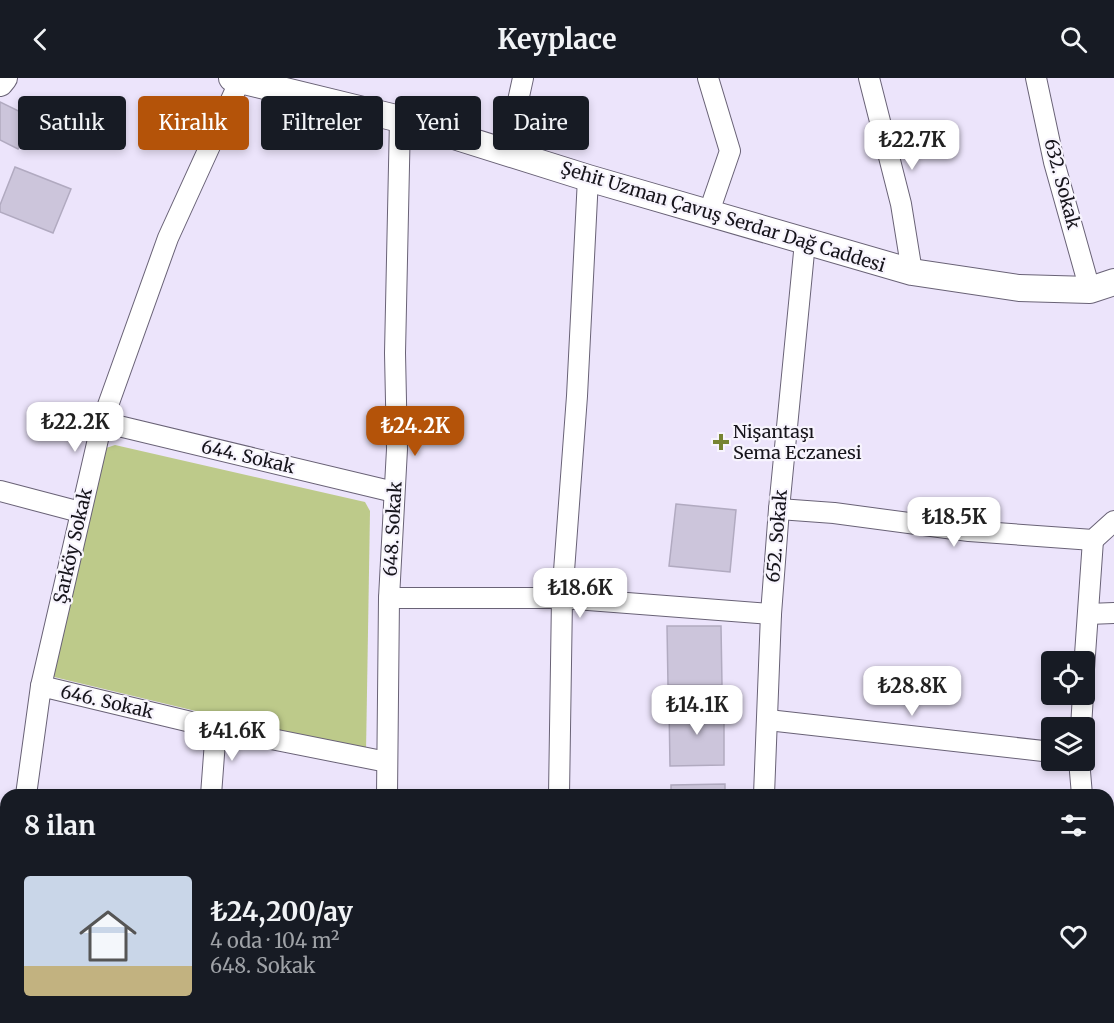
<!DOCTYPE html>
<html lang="tr">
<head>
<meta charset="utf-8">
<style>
	body { margin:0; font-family:Merriweather,serif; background:#242831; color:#f1f3f6; height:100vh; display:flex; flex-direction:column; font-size:22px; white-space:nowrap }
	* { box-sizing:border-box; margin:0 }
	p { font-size:20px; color:#9ea1a6 }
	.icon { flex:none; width:33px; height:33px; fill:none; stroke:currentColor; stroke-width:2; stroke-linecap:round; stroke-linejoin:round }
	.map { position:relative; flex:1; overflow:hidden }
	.drawer { position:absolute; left:0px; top:711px; width:1114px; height:234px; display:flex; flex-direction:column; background:#171b24; border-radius:18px 18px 0 0; box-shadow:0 3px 9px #0003 }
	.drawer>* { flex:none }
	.banner { position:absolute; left:18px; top:18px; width:600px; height:54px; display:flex; gap:12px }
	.controls { position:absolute; left:1041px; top:573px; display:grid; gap:12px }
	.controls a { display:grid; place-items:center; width:54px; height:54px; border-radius:6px; background:#171b24; box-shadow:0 3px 9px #0003; font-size:30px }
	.price { position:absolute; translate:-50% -51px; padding:0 14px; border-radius:12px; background:#fff; color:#222; font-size:20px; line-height:39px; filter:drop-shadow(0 2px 3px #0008) }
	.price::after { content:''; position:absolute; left:50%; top:36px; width:18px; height:14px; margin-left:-9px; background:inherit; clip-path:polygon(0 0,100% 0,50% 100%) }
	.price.active { background:#b45309; color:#fff }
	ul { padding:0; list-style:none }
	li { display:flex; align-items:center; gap:18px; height:150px; padding:0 24px }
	li span { display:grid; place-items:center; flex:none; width:168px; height:120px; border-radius:6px; color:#555 }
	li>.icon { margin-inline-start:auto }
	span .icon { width:72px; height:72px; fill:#fffc; stroke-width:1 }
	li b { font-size:26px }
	h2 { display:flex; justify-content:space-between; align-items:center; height:72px; padding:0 24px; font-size:26px }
	.pill { padding:0 21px; border-radius:6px; background:#171b24; box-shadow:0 3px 9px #0003; font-size:21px; line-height:54px }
	.pill.active { background:#b45309; color:#fff }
	header { display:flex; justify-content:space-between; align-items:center; height:78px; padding:0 24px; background:#171b24; font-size:27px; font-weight:700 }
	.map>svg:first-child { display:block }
	.green { fill:#bdca8a }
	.building { fill:#ccc5db; stroke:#b1aac0; stroke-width:1.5 }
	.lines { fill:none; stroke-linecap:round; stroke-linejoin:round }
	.minor-casing { stroke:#696276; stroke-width:22 }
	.tertiary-casing { stroke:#696276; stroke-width:28 }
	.minor { stroke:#fff; stroke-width:20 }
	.tertiary { stroke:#fff; stroke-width:26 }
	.poi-dot { fill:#778432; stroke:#f7f4fd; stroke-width:2 }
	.labels { text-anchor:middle; stroke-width:4.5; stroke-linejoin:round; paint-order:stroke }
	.street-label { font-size:18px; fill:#16141b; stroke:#f7f4fd }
	.poi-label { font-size:18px; fill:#16141b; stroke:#f7f4fd; text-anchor:start }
</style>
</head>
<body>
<header><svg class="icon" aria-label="back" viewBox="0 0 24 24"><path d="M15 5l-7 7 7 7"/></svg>Keyplace<svg class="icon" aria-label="search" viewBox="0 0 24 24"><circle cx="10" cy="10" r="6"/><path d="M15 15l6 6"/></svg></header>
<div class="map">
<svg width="1114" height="945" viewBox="0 0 1114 945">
	<rect width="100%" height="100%" fill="#ece4fb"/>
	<polygon class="green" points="115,367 365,424 370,433 366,674 54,599 52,594 100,372"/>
	<g class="building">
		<polygon points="0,24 33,40 18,71 0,62"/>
		<polygon points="15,89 71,111 53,155 0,134 0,127"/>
		<polygon points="676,426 736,432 730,494 669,488"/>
		<polygon points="667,548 721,548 722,607 668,607"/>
		<polygon points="669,628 724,628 724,687 670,688"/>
		<polygon points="725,706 725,717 671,717 671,707"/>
	</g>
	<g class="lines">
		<defs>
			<g id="minor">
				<polyline points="708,0 730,73 709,134"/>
				<polyline points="869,0 901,126 912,194"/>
				<polyline points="1036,0 1054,84 1090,212"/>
				<polyline points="507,73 523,0"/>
				<polyline points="102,344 394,414"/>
				<polyline points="0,413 80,434"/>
				<polyline points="779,431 834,435 969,453 1093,462 1114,443"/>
				<polyline points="389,520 562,520 771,536"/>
				<polyline points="1088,536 1114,535"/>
				<polyline points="1084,591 1093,462"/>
				<polyline points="41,608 102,344 168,160 241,0"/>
				<polyline points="768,642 1052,674"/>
				<polyline points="1081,650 1083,616"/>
				<polyline points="1079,682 1082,717"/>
				<polyline points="26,717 41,608 216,650 387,684"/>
				<polyline points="211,717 216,650"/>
				<polyline points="387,717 389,520 397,371 395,275 400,41"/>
				<polyline points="559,717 562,520 577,318 588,100"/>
				<polyline points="764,717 771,536 779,431 805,164"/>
				<polyline points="1108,808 1114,807"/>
				<polyline points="212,939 212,945"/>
				<polyline points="1101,939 1101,945"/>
				<polyline points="0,942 193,945"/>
				<polyline points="236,945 298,943 393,945"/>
				<polyline points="555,945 555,939"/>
				<polyline points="751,945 752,939"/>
			</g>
			<g id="tertiary">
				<polyline points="232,0 400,41 588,100 912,194 1019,210 1090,212 1114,204"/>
				<polyline points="0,5 4,0"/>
			</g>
		</defs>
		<use href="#minor" class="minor-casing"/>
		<use href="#tertiary" class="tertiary-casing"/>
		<use href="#minor" class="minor"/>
		<use href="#tertiary" class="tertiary"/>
	</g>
	<path class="poi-dot" d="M718 355h6v6h6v6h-6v6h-6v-6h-6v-6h6z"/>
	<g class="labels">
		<g class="street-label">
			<text transform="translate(1062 106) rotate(75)" y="6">632. Sokak</text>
			<text transform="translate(723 139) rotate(17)" y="6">Şehit Uzman Çavuş Serdar Dağ Caddesi</text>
			<text transform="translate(248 379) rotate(13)" y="6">644. Sokak</text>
			<text transform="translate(393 451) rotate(-87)" y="6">648. Sokak</text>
			<text transform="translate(777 458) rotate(-85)" y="6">652. Sokak</text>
			<text transform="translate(73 468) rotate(-77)" y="6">Şarköy Sokak</text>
			<text transform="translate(107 624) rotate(13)" y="6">646. Sokak</text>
		</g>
		<g class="poi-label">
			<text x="733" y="360">Nişantaşı<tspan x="733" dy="21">Sema Eczanesi</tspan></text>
		</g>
	</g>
</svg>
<div class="controls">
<a><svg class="icon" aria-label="locate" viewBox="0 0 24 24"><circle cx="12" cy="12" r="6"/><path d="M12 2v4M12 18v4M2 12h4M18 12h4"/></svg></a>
<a><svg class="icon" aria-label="layers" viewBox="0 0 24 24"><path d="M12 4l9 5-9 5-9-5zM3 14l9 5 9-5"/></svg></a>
</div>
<b class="price" style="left:912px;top:93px">₺22.7K</b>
<b class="price" style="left:75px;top:375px">₺22.2K</b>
<b class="price active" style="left:415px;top:379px">₺24.2K</b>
<b class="price" style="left:954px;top:470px">₺18.5K</b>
<b class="price" style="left:580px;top:541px">₺18.6K</b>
<b class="price" style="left:912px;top:639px">₺28.8K</b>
<b class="price" style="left:697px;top:658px">₺14.1K</b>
<b class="price" style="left:232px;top:684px">₺41.6K</b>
<div class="banner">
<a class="pill">Satılık</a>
<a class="pill active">Kiralık</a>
<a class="pill">Filtreler</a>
<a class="pill">Yeni</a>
<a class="pill">Daire</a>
</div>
<section class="drawer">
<h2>8 ilan<svg class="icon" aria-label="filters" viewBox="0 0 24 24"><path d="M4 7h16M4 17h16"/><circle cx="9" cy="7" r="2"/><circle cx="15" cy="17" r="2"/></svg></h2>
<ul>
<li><span style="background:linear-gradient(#c9d6e8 75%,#c2b280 0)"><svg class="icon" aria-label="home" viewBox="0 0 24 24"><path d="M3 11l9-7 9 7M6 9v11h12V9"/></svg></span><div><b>₺24,200/ay</b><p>4 oda · 104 m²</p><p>648. Sokak</p></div><svg class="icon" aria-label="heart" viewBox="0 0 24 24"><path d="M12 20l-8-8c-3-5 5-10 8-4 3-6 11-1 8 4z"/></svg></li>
</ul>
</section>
</div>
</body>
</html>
